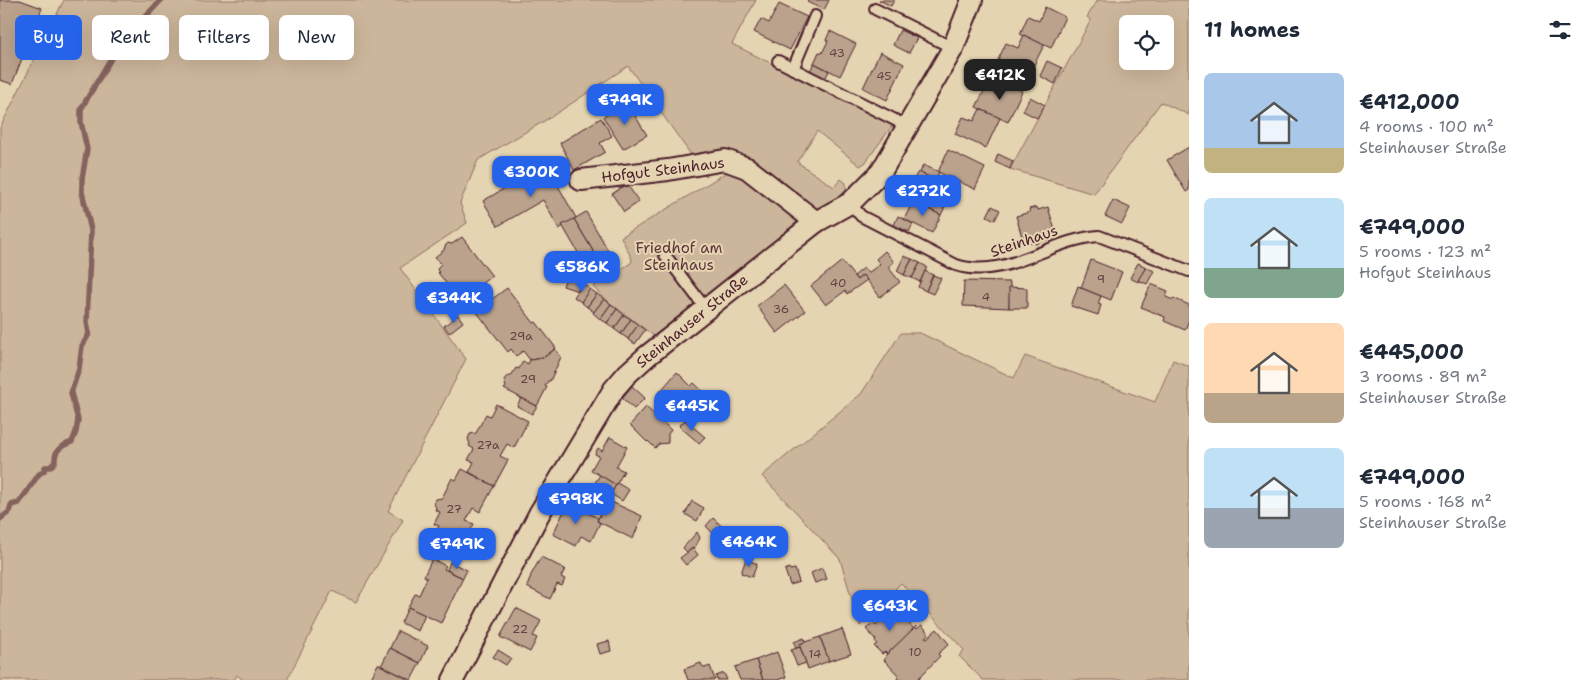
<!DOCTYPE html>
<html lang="en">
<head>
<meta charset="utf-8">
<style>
	body { margin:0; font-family:"Shantell Sans",sans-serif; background:#f6f6f7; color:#1f2937; height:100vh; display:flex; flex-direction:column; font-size:19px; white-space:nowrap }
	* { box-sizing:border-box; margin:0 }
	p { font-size:16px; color:#747a83 }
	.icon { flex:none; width:28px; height:28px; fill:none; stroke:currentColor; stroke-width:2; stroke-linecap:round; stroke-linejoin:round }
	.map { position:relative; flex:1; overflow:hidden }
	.side { display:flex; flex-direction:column; background:#fff; width:400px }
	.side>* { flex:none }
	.hud { position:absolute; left:15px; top:15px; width:475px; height:45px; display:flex; gap:10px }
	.tools { position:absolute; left:1119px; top:15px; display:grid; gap:10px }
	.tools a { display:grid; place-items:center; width:55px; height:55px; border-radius:8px; background:#fff; box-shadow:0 5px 20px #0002; font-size:25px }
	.price { position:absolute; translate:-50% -42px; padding:0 11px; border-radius:10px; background:#2563eb; color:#fff; font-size:16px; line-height:32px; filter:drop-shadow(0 1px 2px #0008) }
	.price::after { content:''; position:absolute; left:50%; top:30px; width:15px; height:11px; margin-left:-8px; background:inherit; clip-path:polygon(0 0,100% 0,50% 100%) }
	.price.on { background:#222; color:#fff }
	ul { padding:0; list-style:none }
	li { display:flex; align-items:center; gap:15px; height:125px; padding:0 15px }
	li span { display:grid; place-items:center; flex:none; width:140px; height:100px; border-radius:8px; color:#555 }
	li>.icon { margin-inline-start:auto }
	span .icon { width:60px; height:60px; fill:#fffc; stroke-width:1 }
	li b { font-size:21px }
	h2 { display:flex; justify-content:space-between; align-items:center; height:60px; padding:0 15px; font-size:21px }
	.chip { padding:0 18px; border-radius:8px; background:#fff; box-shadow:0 5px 20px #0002; font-size:18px; line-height:45px }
	.chip.on { background:#2563eb; color:#fff }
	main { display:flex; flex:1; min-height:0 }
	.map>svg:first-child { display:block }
	.green { fill:#ccb69b; stroke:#8b6a63; fill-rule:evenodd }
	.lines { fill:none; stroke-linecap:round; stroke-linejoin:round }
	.stream { stroke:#84625d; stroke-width:5.5 }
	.building { fill:#baa28c; stroke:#4a1f2b }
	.lane-casing { stroke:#4a1f2b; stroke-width:14 }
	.street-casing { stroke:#4a1f2b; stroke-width:24 }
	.lane { stroke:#e5d4b1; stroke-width:10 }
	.street { stroke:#e5d4b1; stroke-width:20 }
	.labels { text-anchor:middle; stroke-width:4; stroke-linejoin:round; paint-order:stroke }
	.number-label { font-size:12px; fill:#664043 }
	.street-label { font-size:15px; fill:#4a1f2b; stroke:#e5d4b1 }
	.park-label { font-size:15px; fill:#5e363c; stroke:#e5d4b1 }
</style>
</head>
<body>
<main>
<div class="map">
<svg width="1189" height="680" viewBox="0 0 1189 680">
	<rect width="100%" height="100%" fill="#e5d4b1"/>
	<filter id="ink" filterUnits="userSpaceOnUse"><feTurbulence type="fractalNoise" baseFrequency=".02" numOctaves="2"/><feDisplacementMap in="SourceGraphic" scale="10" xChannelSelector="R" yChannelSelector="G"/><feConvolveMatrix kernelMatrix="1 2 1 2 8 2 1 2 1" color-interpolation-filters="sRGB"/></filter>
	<g filter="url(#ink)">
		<g class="green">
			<polygon points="64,0 756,0 732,44 886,120 890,123 892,126 865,163 860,166 817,131 797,162 834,187 841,179 846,183 846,191 821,210 814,209 731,152 694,159 628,66 551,117 478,160 460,203 467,223 400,268 466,359 388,511 403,520 356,602 332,591 287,680 243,680 237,675 234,680 0,680 0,128"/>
			<path d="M1098,0h91v115l-28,-13 -67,92 -84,-25 81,-149 -4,-3zM1128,24h37v37h-37z"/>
			<polygon points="732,169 802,219 654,336 610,303 593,287 631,263 632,259 621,237"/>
			<polygon points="901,333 920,333 1014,378 1025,356 1155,402 1173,360 1189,366 1189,680 983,680 959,656 964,650 901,583 860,626 840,559 762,476 861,394"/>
		</g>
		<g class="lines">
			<path class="stream" d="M0,519l9,-7 2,-7 8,-2 20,-29 5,-3 1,-4h5l5,-5c-1,-12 6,-16 17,-20l4,-10 2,-12 -7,-27 8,-24 3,-23 7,-12 -2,-12 4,-92 -9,-38v-13l5,-30 -6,-27v-13l38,-64 42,-45"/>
		</g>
		<g class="building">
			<polygon points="0,0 20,0 42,8 12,84 0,80"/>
			<polygon points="808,0 829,0 824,10 807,2"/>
			<polygon points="879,0 894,0 891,6"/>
			<polygon points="779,4 807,17 790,50 754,32 761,19 769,23"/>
			<polygon points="1045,7 1065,17 1051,48 1020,34 1028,16 1039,21"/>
			<polygon points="900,30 917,38 909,53 893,45"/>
			<polygon points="830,31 856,44 840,76 814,63 819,52 822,53 828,41 826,40"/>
			<polygon points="1024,35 1044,45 1029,75 998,60 1006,43 1018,48"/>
			<polygon points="880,52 904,64 887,100 863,88"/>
			<polygon points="1047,61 1062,68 1055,84 1040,76"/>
			<polygon points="814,63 829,71 825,79 810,71"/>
			<polygon points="1002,81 1022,91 1008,122 976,107 985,89 996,94"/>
			<polygon points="1030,97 1045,105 1037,118 1023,111"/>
			<polygon points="627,103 647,135 623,149 603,117"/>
			<polygon points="980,109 1000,118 986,148 955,134 963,117 974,121"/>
			<polygon points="601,118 612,136 600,143 605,152 574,170 560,143"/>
			<polygon points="1189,147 1189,190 1186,192 1167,160"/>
			<polygon points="948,150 985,168 975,189 938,172"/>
			<polygon points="998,154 1013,161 1010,169 995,162"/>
			<polygon points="546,164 576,218 559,229 543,200 498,226 483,201"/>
			<polygon points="923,165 939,172 935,180 920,173"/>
			<polygon points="918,172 934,179 930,187 914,179"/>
			<polygon points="921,182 950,196 941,215 913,202"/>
			<polygon points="627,184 639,202 624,212 612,194"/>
			<polygon points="1113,200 1130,208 1122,224 1105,216"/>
			<polygon points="913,202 941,215 932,233 904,219"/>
			<polygon points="992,206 1000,210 995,220 987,216"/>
			<polygon points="1037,207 1038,210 1048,207 1057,237 1042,241 1042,240 1040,240 1039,243 1035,244 1034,242 1031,243 1029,235 1022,237 1016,216 1030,212 1029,209"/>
			<polygon points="586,212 608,250 596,256 574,219"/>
			<polygon points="898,216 913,224 909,232 894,225"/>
			<polygon points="574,219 596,256 584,263 562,225"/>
			<polygon points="462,237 492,276 482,283 482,287 478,290 474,289 465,296 459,289 455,292 450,288 439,274 437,268 441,264 435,257 444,250 445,246 448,243 452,244"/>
			<polygon points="885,251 894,262 888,267 900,282 880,297 863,275 857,280 854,276 864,268 868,273 880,264 876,259"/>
			<polygon points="904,256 912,259 904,275 897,271"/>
			<polygon points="912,259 920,263 912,278 904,275"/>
			<polygon points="1091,260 1122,272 1111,300 1081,288"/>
			<polygon points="842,261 857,280 863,275 867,280 847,294 845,291 826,305 811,286"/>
			<polygon points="920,263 927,267 920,282 912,278"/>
			<polygon points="1138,263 1146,267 1138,282 1130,278"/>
			<polygon points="1146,267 1154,271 1147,284 1138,280"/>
			<polygon points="925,271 933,275 926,291 918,287"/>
			<polygon points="933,275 941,278 933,294 926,291"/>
			<polygon points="566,278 581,283 578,291 563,286"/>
			<polygon points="964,281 1010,282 1009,308 963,306"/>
			<polygon points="583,284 590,289 581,302 574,297"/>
			<polygon points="1151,284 1168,291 1166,297 1173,300 1173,298 1189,305 1189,320 1185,330 1164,321 1165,317 1141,307"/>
			<polygon points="784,285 805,311 777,333 757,306"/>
			<polygon points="1078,286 1081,287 1081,288 1101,296 1098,304 1101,305 1098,315 1071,306"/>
			<polygon points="1009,287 1027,288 1027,308 1009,308"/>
			<polygon points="507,288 534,323 536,322 556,348 543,358 530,360 523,351 516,356 511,349 508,352 476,311"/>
			<polygon points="590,289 597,294 587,307 581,302"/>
			<polygon points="597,294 604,299 594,312 587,307"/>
			<polygon points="604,299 611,304 600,319 593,313"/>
			<polygon points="611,304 617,309 607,323 600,319"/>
			<polygon points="617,309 624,315 614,329 607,323"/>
			<polygon points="458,315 463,322 449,333 444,326"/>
			<polygon points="624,315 631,319 621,334 614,329"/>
			<polygon points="631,319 638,325 628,339 621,334"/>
			<polygon points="638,325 645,330 635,344 628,339"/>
			<polygon points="555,349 561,357 550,381 548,381 545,386 547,387 537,406 504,389 506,387 504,381 506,377 511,376 516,368 519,369 523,361 528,364 530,360 543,358"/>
			<polygon points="677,372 691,386 694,383 709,397 698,410 702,412 691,425 657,395"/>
			<polygon points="632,386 645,398 634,409 622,398"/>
			<polygon points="521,398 537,406 532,414 517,406"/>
			<polygon points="496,404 528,421 514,448 507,444 500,456 508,460 494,486 469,472 474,462 468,460 474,449 469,446 470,444 468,439 470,434 476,433 486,414 490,416"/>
			<polygon points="646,407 671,430 668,434 668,443 659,444 655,448 648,441 647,442 630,425"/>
			<polygon points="685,420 705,437 699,443 679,426"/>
			<polygon points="610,437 627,447 616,467 624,471 616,485 591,470 599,456 595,454 598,448 602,451"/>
			<polygon points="462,469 494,486 480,512 473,508 466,521 474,524 460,550 434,536 439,526 434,524 440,512 435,510 436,508 434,503 436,499 442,498 452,478 456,480"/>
			<polygon points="600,475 616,485 611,494 594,484"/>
			<polygon points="617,483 629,490 622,501 611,494"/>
			<polygon points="607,500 642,516 633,539 597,521"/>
			<polygon points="692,501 704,508 697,521 685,514"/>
			<polygon points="568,503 598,518 597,521 600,523 591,541 581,536 576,546 553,534"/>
			<polygon points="713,518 729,533 720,541 706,526"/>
			<polygon points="697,532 700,538 694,549 693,548 687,552 683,548"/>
			<polygon points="693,548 698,555 686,565 680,558"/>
			<polygon points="541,557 565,569 561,577 565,579 562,586 557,584 550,599 527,587 531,575"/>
			<polygon points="432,559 446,566 444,569 463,578 441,623 408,607 415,594 419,595 427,578 424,576"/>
			<polygon points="746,559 757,564 752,577 741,573"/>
			<polygon points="450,562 467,570 463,578 447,570"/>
			<polygon points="789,568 790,570 795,569 799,582 790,585 785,570"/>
			<polygon points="822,568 827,579 815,583 811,573"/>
			<polygon points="408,607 425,615 418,631 401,623"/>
			<polygon points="516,608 541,621 533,636 537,638 530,652 500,637"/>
			<polygon points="894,608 914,629 887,654 885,652 882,654 874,646 877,644 875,641 876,640 866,629 873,623 876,626"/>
			<polygon points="922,625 929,634 925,637 927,638 937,629 949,644 938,654 940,656 917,680 916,679 914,680 898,680 897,678 899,676 884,660 886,658 885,656 916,626 917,629"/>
			<polygon points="842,629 851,654 829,661 820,637"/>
			<polygon points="398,631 428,646 420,663 390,648"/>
			<polygon points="820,637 829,661 808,669 799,644"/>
			<polygon points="804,638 805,642 799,644 800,647 796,648 794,642"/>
			<polygon points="609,641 611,651 600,654 597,644"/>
			<polygon points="800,647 806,663 797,666 791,650"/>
			<polygon points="390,648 420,663 411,680 381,666"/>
			<polygon points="498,650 511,658 506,665 493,657"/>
			<polygon points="777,652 786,677 777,680 763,680 756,660"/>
			<polygon points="756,660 763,680 740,680 735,667"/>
			<polygon points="701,663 702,666 705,668 710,666 715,680 688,680 684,669"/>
			<polygon points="378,664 408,679 408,680 370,680"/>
			<polygon points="724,673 727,680 717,680 716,676"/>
		</g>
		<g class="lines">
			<defs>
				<g id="lane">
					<polyline points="875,9 953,48"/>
					<polyline points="778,61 907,126"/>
					<polyline points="793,69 815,16"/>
					<path d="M850,203l11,13 95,49c50,16 94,-26 143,-29l90,35"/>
					<polyline points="665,255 706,309"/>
				</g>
				<g id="street">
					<polyline points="581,180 668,170 725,160 747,168 816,222"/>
					<polyline points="453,680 539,514 614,389 627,374 647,356 816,222 850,203 881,172 953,48 972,0"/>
				</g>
			</defs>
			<use href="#lane" class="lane-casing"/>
			<use href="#street" class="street-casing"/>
			<use href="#lane" class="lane"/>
			<use href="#street" class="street"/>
		</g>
	</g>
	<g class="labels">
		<g class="number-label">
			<text x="837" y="57">43</text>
			<text x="884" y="80">45</text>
			<text x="1101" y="283">9</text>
			<text x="838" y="287">40</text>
			<text x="986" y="301">4</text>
			<text x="781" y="313">36</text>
			<text x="521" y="340">29a</text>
			<text x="528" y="383">29</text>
			<text x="488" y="449">27a</text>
			<text x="454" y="513">27</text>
			<text x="520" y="633">22</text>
			<text x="915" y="656">10</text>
			<text x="815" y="658">14</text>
		</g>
		<g class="street-label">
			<text transform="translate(663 170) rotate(-7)" y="5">Hofgut Steinhaus</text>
			<text transform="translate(1024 241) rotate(-19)" y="5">Steinhaus</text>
			<text transform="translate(692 321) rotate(-39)" y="5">Steinhauser Straße</text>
		</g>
		<g class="park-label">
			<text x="679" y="253">Friedhof am<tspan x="679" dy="17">Steinhaus</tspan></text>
		</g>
	</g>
</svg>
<div class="tools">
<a><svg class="icon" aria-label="locate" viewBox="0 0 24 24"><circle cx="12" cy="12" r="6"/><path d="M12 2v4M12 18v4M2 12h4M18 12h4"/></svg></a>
</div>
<b class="price on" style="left:1000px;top:101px">€412K</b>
<b class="price" style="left:625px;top:126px">€749K</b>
<b class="price" style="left:531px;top:198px">€300K</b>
<b class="price" style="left:923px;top:217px">€272K</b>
<b class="price" style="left:582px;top:293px">€586K</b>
<b class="price" style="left:454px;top:324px">€344K</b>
<b class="price" style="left:692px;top:432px">€445K</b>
<b class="price" style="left:576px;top:525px">€798K</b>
<b class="price" style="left:749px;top:568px">€464K</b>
<b class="price" style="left:457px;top:570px">€749K</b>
<b class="price" style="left:890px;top:632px">€643K</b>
<div class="hud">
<a class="chip on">Buy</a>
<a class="chip">Rent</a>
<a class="chip">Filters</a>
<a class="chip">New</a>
</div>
</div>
<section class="side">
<h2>11 homes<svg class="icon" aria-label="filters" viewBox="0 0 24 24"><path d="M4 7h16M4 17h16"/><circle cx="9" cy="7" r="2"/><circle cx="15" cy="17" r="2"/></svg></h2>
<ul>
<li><span style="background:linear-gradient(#a9c7e8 75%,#c2b280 0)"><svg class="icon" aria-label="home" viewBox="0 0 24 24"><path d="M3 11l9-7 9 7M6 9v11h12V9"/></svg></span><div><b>€412,000</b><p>4 rooms · 100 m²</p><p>Steinhauser Straße</p></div></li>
<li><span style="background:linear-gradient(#bfe0f5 70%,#7fa58c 0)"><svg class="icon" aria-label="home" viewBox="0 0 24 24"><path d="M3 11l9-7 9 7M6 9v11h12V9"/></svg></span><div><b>€749,000</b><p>5 rooms · 123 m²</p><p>Hofgut Steinhaus</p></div></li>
<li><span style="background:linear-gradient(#ffd9b3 70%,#b9a48a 0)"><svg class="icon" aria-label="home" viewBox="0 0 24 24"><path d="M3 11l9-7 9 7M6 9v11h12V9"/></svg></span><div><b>€445,000</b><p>3 rooms · 89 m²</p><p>Steinhauser Straße</p></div></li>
<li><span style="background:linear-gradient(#bfe0f5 60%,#9aa5b1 0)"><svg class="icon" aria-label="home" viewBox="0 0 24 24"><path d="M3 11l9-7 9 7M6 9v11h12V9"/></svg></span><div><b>€749,000</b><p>5 rooms · 168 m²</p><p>Steinhauser Straße</p></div></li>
</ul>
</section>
</main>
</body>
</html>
